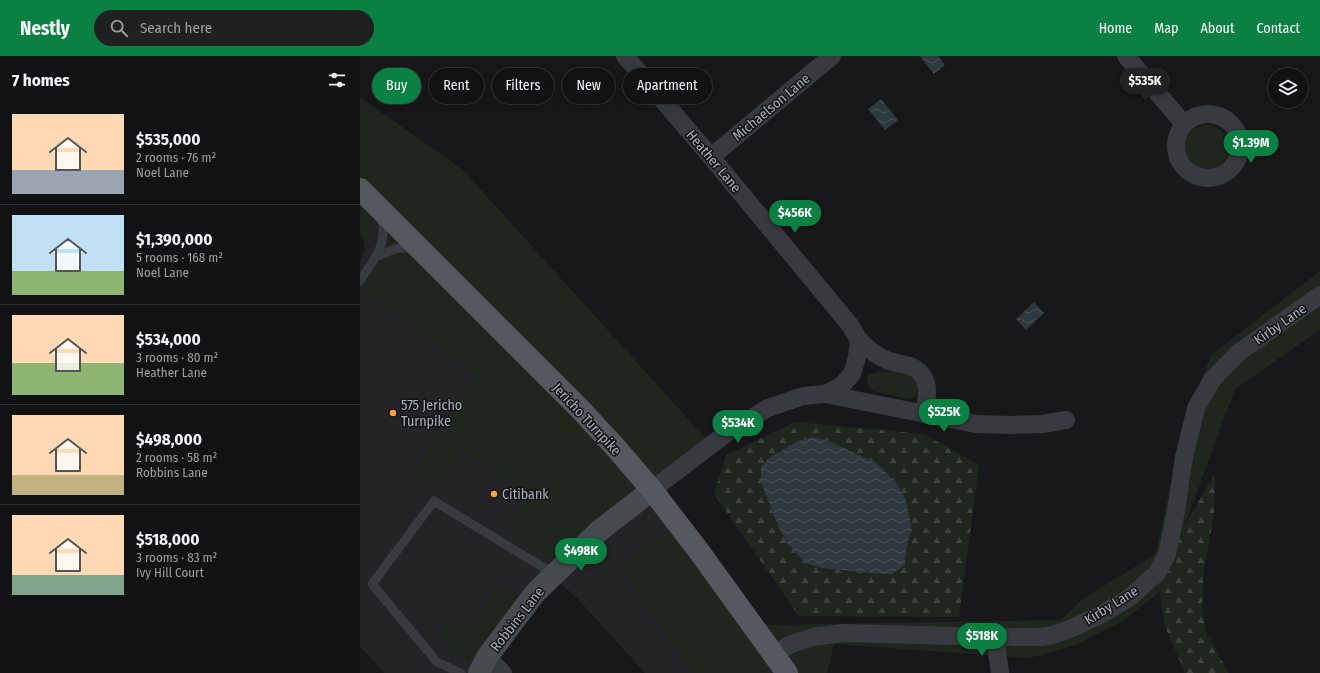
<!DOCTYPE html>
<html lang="en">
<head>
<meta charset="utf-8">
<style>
	body { margin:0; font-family:"Fira Sans Condensed",sans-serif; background:#1f2022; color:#f1f3f6; height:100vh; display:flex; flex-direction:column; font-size:15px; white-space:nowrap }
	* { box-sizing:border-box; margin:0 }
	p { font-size:13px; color:#9c9ea0 }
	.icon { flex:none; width:22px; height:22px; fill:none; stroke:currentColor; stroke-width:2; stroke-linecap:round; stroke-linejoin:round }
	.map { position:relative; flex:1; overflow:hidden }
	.sheet { display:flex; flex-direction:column; background:#121214; width:360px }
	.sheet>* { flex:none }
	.top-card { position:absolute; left:12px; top:12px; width:380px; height:36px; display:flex; gap:8px }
	.tools { position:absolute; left:908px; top:12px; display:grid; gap:8px }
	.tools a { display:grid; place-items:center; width:40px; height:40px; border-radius:50%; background:#121214; box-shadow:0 4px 16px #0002,0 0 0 1px #313234; font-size:20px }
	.price { position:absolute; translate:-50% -34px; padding:0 9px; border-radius:14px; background:#0b8043; color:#fff; font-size:13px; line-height:26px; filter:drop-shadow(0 1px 2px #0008) }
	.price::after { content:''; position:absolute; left:50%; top:24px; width:12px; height:9px; margin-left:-6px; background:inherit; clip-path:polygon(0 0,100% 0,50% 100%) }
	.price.current { background:#222; color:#fff }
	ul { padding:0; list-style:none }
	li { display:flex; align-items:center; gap:12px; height:100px; padding:0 12px }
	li+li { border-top:1px solid #313234 }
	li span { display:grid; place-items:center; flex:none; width:112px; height:80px; border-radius:0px; color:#555 }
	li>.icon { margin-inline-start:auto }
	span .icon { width:48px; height:48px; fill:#fffc; stroke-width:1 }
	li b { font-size:17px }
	h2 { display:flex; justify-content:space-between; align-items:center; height:48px; padding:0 12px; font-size:17px }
	.chip { padding:0 14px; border-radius:18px; background:#121214; box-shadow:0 4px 16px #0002,0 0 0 1px #313234; font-size:14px; line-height:36px }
	.chip.current { background:#0b8043; color:#fff }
	header { display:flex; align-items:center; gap:24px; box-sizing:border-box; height:56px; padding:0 20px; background:#0b8043; color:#fff }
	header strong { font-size:19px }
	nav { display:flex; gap:22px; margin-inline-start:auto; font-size:14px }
	.search { width:280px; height:36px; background:#1f2022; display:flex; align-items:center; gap:10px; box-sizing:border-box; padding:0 14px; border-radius:22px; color:#9c9ea0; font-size:15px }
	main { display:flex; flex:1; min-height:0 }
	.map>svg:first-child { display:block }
	.built { fill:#242427 }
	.green { fill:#1e261e }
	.forest { fill:url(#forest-firs); fill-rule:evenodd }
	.water { fill:url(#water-waves) }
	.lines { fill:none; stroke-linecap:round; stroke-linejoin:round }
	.lane { stroke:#393a3f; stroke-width:9 }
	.street { stroke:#393a3f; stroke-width:18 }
	.secondary { stroke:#474a4f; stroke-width:22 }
	.primary { stroke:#55585f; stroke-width:22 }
	.poi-dot { fill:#f8a532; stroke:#131315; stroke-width:1.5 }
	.labels { text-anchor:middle; stroke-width:3; stroke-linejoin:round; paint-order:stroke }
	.street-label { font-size:14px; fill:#aab0ba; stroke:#131315 }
	.poi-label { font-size:14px; fill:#aab0ba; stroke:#131315; text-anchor:start }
</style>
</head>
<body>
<header>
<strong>Nestly</strong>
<div class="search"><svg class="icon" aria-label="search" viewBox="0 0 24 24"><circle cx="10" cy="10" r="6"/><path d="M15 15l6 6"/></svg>Search here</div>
<nav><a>Home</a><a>Map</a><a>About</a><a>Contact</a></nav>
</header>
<main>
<section class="sheet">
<h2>7 homes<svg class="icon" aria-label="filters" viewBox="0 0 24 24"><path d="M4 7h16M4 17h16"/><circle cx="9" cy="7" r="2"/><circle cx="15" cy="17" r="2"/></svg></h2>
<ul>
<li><span style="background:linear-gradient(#ffd9b3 70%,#9aa5b1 0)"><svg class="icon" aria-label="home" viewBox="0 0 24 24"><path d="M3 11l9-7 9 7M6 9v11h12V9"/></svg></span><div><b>$535,000</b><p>2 rooms · 76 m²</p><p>Noel Lane</p></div></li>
<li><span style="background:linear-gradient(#bfe0f5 70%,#8fb573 0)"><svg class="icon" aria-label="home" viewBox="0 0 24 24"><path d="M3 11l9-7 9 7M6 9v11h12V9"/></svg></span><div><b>$1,390,000</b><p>5 rooms · 168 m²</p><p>Noel Lane</p></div></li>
<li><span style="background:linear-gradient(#ffd9b3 60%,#8fb573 0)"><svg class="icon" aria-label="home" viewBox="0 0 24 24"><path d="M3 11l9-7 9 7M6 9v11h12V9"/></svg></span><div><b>$534,000</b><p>3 rooms · 80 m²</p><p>Heather Lane</p></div></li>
<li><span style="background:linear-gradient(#ffd9b3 75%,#c2b280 0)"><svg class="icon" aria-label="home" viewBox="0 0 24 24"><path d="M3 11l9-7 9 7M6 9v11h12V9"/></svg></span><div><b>$498,000</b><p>2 rooms · 58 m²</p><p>Robbins Lane</p></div></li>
<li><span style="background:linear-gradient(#ffd9b3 75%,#7fa58c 0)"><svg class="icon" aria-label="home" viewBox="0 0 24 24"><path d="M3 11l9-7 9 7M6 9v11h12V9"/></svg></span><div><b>$518,000</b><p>3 rooms · 83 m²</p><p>Ivy Hill Court</p></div></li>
</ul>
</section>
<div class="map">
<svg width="960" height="617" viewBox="0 0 960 617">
	<defs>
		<pattern id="forest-firs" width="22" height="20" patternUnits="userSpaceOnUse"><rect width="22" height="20" fill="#1e261e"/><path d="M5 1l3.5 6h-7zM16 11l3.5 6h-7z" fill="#3c433d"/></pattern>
		<pattern id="water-waves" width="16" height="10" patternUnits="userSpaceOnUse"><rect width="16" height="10" fill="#2d393f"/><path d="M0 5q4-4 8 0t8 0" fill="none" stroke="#495359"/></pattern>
	</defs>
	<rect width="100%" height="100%" fill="#18181a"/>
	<polygon class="built" points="17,151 240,377 426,617 285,617 216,541 191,519 119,617 24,617 0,590 0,206 5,193"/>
	<g class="green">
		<polygon points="0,41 103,114 348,385 289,434 198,512 147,476 170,441 102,394 83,421 77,426 60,425 52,419 119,320 0,230 0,225 37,167 17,151 5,193 4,184 0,177"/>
		<circle cx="847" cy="91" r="22"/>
		<polygon points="960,215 960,274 875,333 800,536 761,566 716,589 670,602 474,588 467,617 435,617 401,569 700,564 723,543 795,498 824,370 851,299"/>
		<polygon points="519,316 546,317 559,326 559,334 556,340 548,343 513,335 507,328 508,319"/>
		<polygon points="319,469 426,617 334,617 260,511"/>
		<path d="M127,522l7,1 8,7 25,15 -45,66c-12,-6 -40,-14 -41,-30 0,-8 4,-11 10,-14l20,2 24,-34 -2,-8 -15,2 2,-3z"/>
	</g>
	<g class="forest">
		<path d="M436,366l128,12 55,31 -20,152 -160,-1 -85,-122 12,-39zM453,381l16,4 49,23 19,20 8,13 7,32 -6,20 -1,16 -13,9h-10l-61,-6 -16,-5 -18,-20 -9,-17 -14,-37 5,-31 29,-17z"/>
		<polygon points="855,417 854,459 844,515 842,552 846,577 869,617 825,617 804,568 800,536 823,473"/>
	</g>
	<g class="water">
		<polygon points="560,0 578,0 585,9 574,18"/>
		<polygon points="521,43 538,64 525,74 508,53"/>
		<polygon points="674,246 684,257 666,274 656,263"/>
		<polygon points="453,381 469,385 518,408 537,428 545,441 552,473 546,493 545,509 532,518 522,518 461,512 445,507 427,487 418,470 401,426 401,411 409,402 438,385"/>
	</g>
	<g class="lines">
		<g class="lane">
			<path d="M16,201c13,-6 24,-12 39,-8"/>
			<path d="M0,225c12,-18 30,-40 21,-64"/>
			<polyline points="101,617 77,606 12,528 74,445 194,518"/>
		</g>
		<g class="street">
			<polyline points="265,0 351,101 490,269 499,284 497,301 492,318 481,330 465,338 443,340 408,352 368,376 292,434"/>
			<polyline points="766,0 824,68"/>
			<circle cx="848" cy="90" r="32"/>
			<polyline points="351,101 472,0"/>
			<path d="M499,284c9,9 18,17 30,21 7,2 14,3 21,5 22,9 18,29 14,48"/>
			<polyline points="465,338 616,368 651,369 682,368 706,364"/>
			<polyline points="635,581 640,617"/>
			<polyline points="414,598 431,588 453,581 483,577 635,581 681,581 693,579 712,572 740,559 769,542 797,517 807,498 816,455 824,401 836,352 852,324 878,297 960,239"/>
			<polyline points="127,601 143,617"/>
		</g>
		<polyline class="secondary" points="119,617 127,601 175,537 239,475 292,434"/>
		<polyline class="primary" points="0,133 220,353 256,392 292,434 338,494 427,617"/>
	</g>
	<g class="poi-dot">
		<circle cx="33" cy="357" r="4"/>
		<circle cx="134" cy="438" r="4"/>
	</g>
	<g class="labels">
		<g class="street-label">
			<text transform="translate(411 51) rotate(-40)" y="5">Michaelson Lane</text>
			<text transform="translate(354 105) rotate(50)" y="5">Heather Lane</text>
			<text transform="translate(920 268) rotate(-35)" y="5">Kirby Lane</text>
			<text transform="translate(227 363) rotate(47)" y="5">Jericho Turnpike</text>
			<text transform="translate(751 549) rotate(-32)" y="5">Kirby Lane</text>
			<text transform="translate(157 563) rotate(-52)" y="5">Robbins Lane</text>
		</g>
		<g class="poi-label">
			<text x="41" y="354">575 Jericho<tspan x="41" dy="16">Turnpike</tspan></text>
			<text x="142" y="443">Citibank</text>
		</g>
	</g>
</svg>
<div class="tools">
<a><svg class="icon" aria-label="layers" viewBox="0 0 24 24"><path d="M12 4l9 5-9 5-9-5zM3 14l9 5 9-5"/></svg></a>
</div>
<b class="price current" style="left:785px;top:46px">$535K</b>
<b class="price" style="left:891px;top:108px">$1.39M</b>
<b class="price" style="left:435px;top:178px">$456K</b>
<b class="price" style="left:584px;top:377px">$525K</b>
<b class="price" style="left:378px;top:388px">$534K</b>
<b class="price" style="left:221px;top:516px">$498K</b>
<b class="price" style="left:622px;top:601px">$518K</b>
<div class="top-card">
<a class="chip current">Buy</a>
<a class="chip">Rent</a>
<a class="chip">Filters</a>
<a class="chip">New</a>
<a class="chip">Apartment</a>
</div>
</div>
</main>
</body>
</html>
